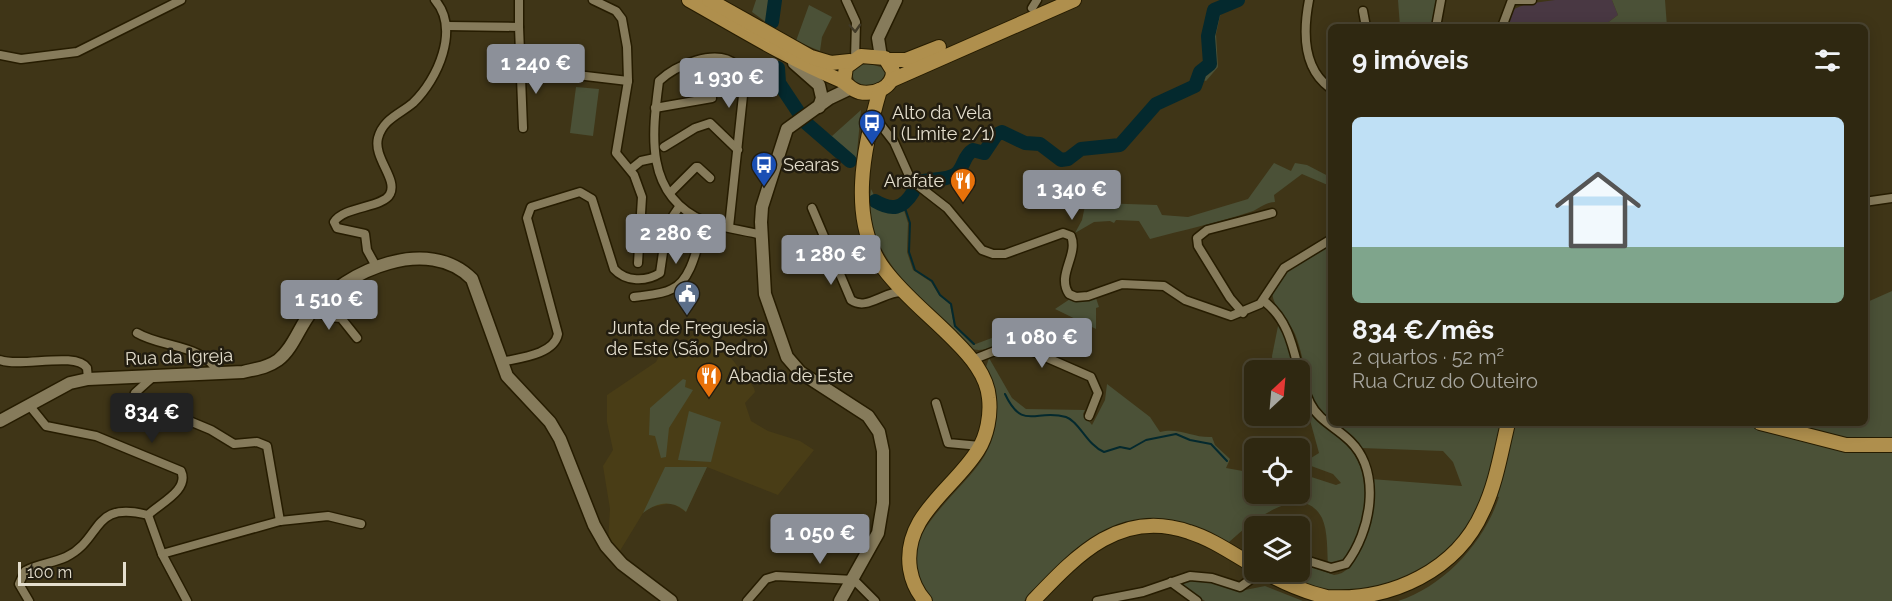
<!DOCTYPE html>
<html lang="pt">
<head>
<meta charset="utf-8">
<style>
	body { margin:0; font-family:Raleway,sans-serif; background:#3b341f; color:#f1f3f6; height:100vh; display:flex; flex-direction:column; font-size:22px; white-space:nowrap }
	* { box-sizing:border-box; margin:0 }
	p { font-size:20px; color:#a7a69f }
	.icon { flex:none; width:33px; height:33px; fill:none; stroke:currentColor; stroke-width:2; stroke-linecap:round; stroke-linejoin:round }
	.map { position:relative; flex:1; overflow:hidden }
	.details { position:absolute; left:1328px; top:24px; width:540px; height:402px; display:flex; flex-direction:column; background:#2f2811; border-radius:9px; box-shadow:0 3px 15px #0003,0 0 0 2px #4a4431 }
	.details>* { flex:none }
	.needle { width:39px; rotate:26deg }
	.controls { position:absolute; left:1244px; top:360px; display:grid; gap:12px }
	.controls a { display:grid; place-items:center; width:66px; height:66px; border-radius:9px; background:#2f2811; box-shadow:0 3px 15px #0003,0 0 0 2px #4a4431; font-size:30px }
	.scale { position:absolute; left:18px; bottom:15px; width:108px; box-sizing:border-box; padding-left:6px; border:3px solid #e4decd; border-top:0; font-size:16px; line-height:21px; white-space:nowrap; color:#e4decd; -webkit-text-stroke:4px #221d10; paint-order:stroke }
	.price { position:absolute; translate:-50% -51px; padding:0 14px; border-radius:6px; background:#8c9099; color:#fff; font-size:20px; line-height:39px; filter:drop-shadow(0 2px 3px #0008) }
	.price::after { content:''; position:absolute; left:50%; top:36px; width:18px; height:14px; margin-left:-9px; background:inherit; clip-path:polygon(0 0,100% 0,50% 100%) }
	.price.active { background:#222; color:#fff }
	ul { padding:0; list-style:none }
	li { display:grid; align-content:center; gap:12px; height:318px; padding:0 24px }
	li span { display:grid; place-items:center; height:186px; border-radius:9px; color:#555 }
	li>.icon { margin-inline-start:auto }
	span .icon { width:108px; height:108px; fill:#fffc; stroke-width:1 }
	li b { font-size:26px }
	h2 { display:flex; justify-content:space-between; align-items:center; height:72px; padding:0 24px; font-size:26px }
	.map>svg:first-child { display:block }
	.built { fill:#493d16 }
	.industrial { fill:#493843 }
	.green { fill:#4b5137 }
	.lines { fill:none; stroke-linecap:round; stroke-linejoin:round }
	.stream { stroke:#04292e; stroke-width:2 }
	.river { stroke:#04292e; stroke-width:14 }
	.street-casing { stroke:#261c00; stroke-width:11 }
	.secondary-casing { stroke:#261c00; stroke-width:15 }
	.primary-casing { stroke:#261c00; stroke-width:16 }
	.street { stroke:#867b5b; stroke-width:8 }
	.secondary { stroke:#867b5b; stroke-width:12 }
	.primary { stroke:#af8f4d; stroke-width:14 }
	.oneway { stroke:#403926 }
	.labels { text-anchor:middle; stroke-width:5; stroke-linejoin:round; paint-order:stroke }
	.poi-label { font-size:18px; fill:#e4decd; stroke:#221d10; text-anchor:start }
	.street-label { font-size:18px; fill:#e4decd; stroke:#221d10 }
</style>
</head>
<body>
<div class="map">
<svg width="1892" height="601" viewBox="0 0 1892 601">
	<rect width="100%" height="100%" fill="#3f3517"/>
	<polygon class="built" points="712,333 754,388 755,392 745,403 751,421 768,431 800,441 814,450 778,495 707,467 686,512 672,503 652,507 643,513 618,554 608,543 610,509 603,466 613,450 607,422 607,395 656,362 660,354 680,347 694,334"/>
	<polygon class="industrial" points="1555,0 1612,0 1618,15 1602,27 1504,27 1514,9 1526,4"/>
	<g class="green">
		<polygon points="756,0 780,0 774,28 752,12"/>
		<polygon points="1398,0 1438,0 1433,27 1400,27"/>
		<polygon points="1612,0 1665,0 1667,27 1602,27 1618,15"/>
		<polygon points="809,5 832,17 822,37 820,51 796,41"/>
		<polygon points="1222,7 1216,34 1218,67 1206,81 1200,79 1203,73 1212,67 1210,36 1214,13"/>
		<path d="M867,63l17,5 3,6c-6,13 -20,13 -32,8l-4,-10 8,-7z"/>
		<polygon points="576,87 599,89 593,136 570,133"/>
		<polygon points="861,110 856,163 807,122 809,120 832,136"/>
		<path d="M1274,163l17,8 4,-8 12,2 23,12v9l-28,-12 -28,21 1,7c-11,0 -15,7 -25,10 -33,11 -67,18 -100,27l-11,-18 -23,-1 -2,3 -4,-2 -16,1 -19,11 7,-13 5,-24 11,7 59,2 5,10 26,2 60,-18z"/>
		<path d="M871,189l5,10 -2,4c9,6 19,7 29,4l5,16 -1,29 6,18 18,12 8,13 11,9 4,22 19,19 54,-20 -3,15c-18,-3 -38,16 -54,8 -43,-46 -109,-90 -99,-159z"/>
		<path d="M1330,246v177c-26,-25 -22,-57 -35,-89 -5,-13 -26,-30 -22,-44 8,-23 37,-33 57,-44z"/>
		<path d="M1892,291v310h-494c47,-15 86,-59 101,-104l-15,-5 -14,33 -27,33 -48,28 -57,7 -36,-8 -25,-13h22v-10l35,13c32,-2 35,-73 37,-96l91,7 -9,-24 -10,-11 -82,-3 -8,-10 -22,-15h533l1,-120z"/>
		<polygon points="1096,298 1099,307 1096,308 1096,329 1055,309 1070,299"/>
		<polygon points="1279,321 1297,370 1273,370 1272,356"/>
		<path d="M989,358l23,40 14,11 59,1 -2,4 9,11 13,-25 2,-16 43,33 10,15c19,-5 33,6 52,5l3,8 15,14 -4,9 28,5v21h45v-21l37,12 5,-2 -8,-9 -30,-11 16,-10 -17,-62c41,46 83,79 55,144 -8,19 -7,26 -29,30 -1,-14 0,-34 -6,-47 -21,-40 -76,8 -95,26l-14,-8 -101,-8 -35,20 -53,53h-91c-57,-54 28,-104 52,-146 16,-29 15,-59 1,-88z"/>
		<polygon points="683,379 686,380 685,387 693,390 669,428 666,457 661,458 655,436 649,435 650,408"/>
		<polygon points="689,411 721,422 711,462 678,460"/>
		<path d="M665,467h42l-21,45c-14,-13 -29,-10 -43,1z"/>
		<polygon points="1192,580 1208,581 1240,591 1265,586 1303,601 1205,601 1179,585"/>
	</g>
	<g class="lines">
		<g class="stream">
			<polyline points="904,205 910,223 909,252 915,270 932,281 940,295 951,304 955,326 974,344"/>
			<path d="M1005,394c18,38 31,14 61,23 13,4 21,28 38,35l16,-5 10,2 16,-9 30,-6 14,6 21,4 16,17"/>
		</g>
		<g class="river">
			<polyline points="772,22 775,0"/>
			<polyline points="778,68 779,83 799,113"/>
			<polyline points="806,123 850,161"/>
			<path d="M917,183c12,-6 27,-1 39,-9 8,-6 7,-18 17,-24l11,3 12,-18 6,-3 23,11 15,1 21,16 7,-1 13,-10 39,-4 36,-41 39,-18 5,-14 10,-8 -2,-28 6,-26 24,-10"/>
			<path d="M875,201c17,10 28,8 38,-9"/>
		</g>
		<defs>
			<g id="street">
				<polyline points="519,0 519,27"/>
				<polyline points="593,0 616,11 622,19 627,47 628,81 616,153 634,175 642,197 638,263"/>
				<polyline points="846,0 856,22 855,59"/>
				<path d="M1309,0c-6,31 -7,68 21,88"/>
				<polyline points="1514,0 1532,0"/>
				<polyline points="1032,8 1037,0"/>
				<polyline points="1363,11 1366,27"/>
				<polyline points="447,26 519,27 523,128"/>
				<polyline points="1436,27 1441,0"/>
				<polyline points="1502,27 1512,0"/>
				<polyline points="0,55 21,59 77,52 181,0"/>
				<polyline points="521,65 560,73 628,81"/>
				<polyline points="655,108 712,98"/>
				<path d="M873,115l21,27 17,38 36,28 35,42 11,4h12l58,-21 8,3c8,19 -15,39 -2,58l7,3 12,-1 34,-12 42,2 21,14 46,16 29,-12 24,-36 46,-28"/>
				<polyline points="664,147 695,128 710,123 738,150"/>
				<polyline points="631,169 641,161 655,158"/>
				<polyline points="671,192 696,167 698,167 710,178"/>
				<polyline points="1864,202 1892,198"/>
				<path d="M812,208l39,92c17,12 35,-12 55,-7"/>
				<path d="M729,227l15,-141c-2,-8 -1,-16 -8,-21 -20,-18 -61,1 -77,16 -7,53 -15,114 45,140 17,7 39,9 58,14"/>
				<path d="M377,268l-10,-18 -2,-16 -28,-6 -3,-6c10,-16 49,-14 56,-28 8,-15 -17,-36 -12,-56 5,-19 22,-24 35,-35 25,-24 47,-74 22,-103"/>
				<path d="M634,297c12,-2 27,-2 38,-8 21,-9 26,-48 33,-68"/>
				<path d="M1264,301c34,27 29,67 46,102 9,18 26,24 40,38 32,31 21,91 -4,123l-15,4 -32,-10"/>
				<polyline points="313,310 328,317 341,318 357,338"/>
				<polyline points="1243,313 1230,298 1198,246 1197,238 1207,230 1272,213"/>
				<path d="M137,333c25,15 67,11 81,40"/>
				<path d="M0,360c20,8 76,-9 87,8l1,11"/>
				<polyline points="972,360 1010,345 1020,346 1091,377 1098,393 1089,416"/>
				<path d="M501,362c17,-4 53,-7 57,-28l-31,-116 4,-11 49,-15 12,7 22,70c12,13 32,13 46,4l7,-48 12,-18"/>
				<polyline points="155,375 135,393 132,401 137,405 151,407 167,418 187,420 211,430 234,444 257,442 267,446 280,521"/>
				<polyline points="936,403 948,443 980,446"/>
				<path d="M29,405l17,21 50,10 85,35c9,19 -22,33 -33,44"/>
				<polyline points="148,515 162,554 187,601"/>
				<polyline points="162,554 280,521 328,516 361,524"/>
				<polyline points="1171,582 1197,601"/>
				<path d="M29,601l-10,-17 6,-13c13,-7 28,-8 41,-14 37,-18 25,-57 82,-42"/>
				<polyline points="747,601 766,579 776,576 854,580 875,601"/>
				<polyline points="1097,601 1143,592 1190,576 1212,578 1240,587 1261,572"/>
			</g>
			<g id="secondary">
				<polyline points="881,57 878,38 896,0"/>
				<polyline points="794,63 819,85 822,98 819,107"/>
				<path d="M0,421l70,-38 18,-4 155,-7c12,-3 24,-4 35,-12 15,-11 22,-35 34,-49 35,-41 116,-76 160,-32l35,97 43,46 10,17 34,86 12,21 16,18 49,37"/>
				<polyline points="840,601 878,533 883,503 883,451 879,432 868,416 800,372 787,357 765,294 761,222 762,207 787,129 830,98 851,88"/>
			</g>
			<g id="primary">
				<path d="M689,0c50,28 98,58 151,80 7,3 11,10 19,12 16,3 34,-4 34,-21l-8,-13 -24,-2 -15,11 -2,14"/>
				<polyline points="709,0 811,57 831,63 850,61"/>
				<polyline points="887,60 906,60 939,47"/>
				<polyline points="892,80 1074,0"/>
				<path d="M880,90c-16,55 -33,130 4,179 20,27 48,48 71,72 15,15 32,34 34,57 2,17 -2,38 -11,52 -24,39 -76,66 -68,119 2,12 7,23 15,32"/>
				<polyline points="1760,423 1846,445 1892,445"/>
				<path d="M1264,572c20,11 40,20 63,25 65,4 130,-27 156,-86 13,-27 18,-59 25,-88"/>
				<path d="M1033,601c43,-45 87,-93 156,-69 23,7 44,22 65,34"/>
			</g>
		</defs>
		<use href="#street" class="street-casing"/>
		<use href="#secondary" class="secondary-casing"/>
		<use href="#primary" class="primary-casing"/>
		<use href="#street" class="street"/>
		<use href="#secondary" class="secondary"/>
		<use href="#primary" class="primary"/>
	</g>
	<defs><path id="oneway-chevron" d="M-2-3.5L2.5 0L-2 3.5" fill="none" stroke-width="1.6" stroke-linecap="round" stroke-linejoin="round" transform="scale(1.5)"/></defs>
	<use class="oneway" href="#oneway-chevron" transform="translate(855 28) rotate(87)"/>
	<defs>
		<symbol id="bus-pin" viewBox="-11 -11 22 30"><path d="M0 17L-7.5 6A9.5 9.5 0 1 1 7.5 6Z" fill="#1a4fb4" stroke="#221d10"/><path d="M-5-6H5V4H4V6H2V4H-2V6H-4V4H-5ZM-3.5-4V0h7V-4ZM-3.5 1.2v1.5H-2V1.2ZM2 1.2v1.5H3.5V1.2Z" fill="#fff"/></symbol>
		<symbol id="restaurant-pin" viewBox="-11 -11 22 30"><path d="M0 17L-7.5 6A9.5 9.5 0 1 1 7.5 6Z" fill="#e8710a" stroke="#221d10"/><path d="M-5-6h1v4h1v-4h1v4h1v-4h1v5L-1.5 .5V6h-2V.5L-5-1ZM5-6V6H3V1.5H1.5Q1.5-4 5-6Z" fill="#fff"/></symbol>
		<symbol id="civic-pin" viewBox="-11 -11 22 30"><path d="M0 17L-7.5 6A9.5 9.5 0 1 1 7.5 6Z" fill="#5c6f8a" stroke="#221d10"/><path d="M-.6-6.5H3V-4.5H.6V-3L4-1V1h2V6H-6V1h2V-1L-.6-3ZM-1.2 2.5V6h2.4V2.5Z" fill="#fff"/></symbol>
	</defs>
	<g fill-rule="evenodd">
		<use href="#bus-pin" x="857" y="108" width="30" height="40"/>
		<use href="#bus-pin" x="749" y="150" width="30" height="40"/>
		<use href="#restaurant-pin" x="948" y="166" width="30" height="40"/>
		<use href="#civic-pin" x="672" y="279" width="30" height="40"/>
		<use href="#restaurant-pin" x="694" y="361" width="30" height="40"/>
	</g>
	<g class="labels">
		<g class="poi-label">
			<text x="892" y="119">Alto da Vela<tspan x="892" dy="21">I (Limite 2/1)</tspan></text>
			<text x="783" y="171">Searas</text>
			<text x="944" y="187" text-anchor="end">Arafate</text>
			<text x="687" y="334" text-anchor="middle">Junta de Freguesia<tspan x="687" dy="21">de Este (São Pedro)</tspan></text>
			<text x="728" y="382">Abadia de Este</text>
		</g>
		<g class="street-label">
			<text transform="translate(179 357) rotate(-2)" y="6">Rua da Igreja</text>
		</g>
	</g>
</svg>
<div class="controls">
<a><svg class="needle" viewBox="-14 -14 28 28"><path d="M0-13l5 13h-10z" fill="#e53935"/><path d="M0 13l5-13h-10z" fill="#a7a69f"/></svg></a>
<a><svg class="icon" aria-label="locate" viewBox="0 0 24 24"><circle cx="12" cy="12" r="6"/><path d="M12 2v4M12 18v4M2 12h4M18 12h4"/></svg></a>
<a><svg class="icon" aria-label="layers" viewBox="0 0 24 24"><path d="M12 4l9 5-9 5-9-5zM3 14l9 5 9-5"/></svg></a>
</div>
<div class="scale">100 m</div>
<b class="price" style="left:536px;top:95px">1 240 €</b>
<b class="price" style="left:729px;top:109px">1 930 €</b>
<b class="price" style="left:1072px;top:221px">1 340 €</b>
<b class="price" style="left:676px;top:265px">2 280 €</b>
<b class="price" style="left:831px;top:286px">1 280 €</b>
<b class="price" style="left:329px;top:331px">1 510 €</b>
<b class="price" style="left:1042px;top:369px">1 080 €</b>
<b class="price active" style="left:152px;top:444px">834 €</b>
<b class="price" style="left:820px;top:565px">1 050 €</b>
<section class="details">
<h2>9 imóveis<svg class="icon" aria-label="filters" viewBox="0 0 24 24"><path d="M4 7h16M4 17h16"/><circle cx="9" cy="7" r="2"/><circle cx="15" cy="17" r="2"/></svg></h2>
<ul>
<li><span style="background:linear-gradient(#bfe0f5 70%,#7fa58c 0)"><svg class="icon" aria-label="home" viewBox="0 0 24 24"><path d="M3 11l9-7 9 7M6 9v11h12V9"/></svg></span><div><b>834 €/mês</b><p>2 quartos · 52 m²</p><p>Rua Cruz do Outeiro</p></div></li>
</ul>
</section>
</div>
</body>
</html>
